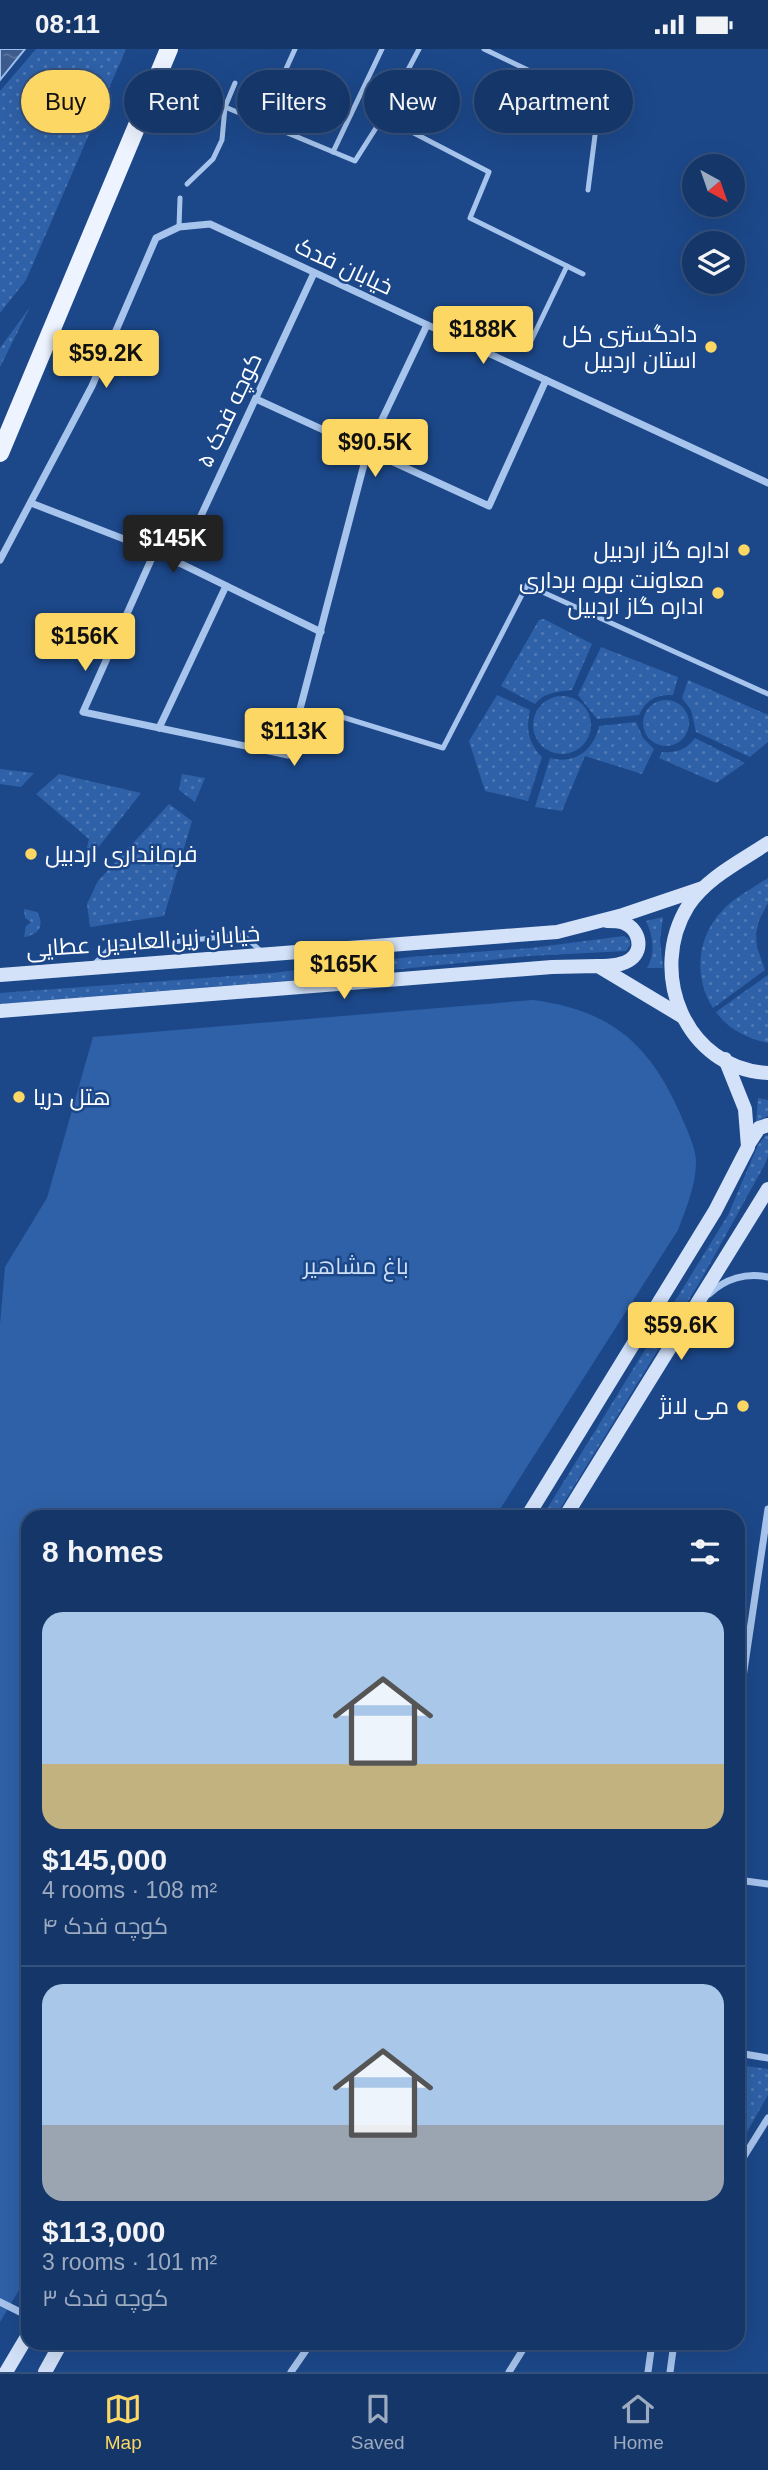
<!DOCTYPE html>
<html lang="en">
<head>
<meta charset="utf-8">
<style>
	body { margin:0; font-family:Helvetica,Cairo,sans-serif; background:#224171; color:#f1f3f6; height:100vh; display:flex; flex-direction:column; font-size:26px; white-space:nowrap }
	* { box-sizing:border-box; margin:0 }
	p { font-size:23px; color:#9dabc0 }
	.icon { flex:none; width:38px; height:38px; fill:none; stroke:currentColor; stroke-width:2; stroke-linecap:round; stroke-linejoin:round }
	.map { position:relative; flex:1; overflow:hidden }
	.drawer { position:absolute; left:21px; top:1461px; width:724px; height:840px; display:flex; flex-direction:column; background:#153668; border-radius:21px; box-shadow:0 7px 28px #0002,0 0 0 2px #34507c }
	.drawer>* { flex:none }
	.guide { position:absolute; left:21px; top:21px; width:726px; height:63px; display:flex; gap:14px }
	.needle { width:46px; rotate:140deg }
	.tools { position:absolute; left:682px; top:105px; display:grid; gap:14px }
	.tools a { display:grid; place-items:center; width:63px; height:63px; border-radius:50%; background:#153668; box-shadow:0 7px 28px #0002,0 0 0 2px #34507c; font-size:35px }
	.price { position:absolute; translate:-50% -60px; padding:0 16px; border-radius:7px; background:#fdd764; color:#111; font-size:23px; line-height:46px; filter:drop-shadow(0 2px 4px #0008) }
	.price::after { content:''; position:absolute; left:50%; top:42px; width:21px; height:16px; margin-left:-10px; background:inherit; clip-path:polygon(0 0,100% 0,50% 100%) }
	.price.active { background:#222; color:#fff }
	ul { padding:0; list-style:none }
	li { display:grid; align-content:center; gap:14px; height:371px; padding:0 21px }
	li+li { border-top:2px solid #34507c }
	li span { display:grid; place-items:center; height:217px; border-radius:21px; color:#555 }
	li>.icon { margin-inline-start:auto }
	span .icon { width:126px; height:126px; fill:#fffc; stroke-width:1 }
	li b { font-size:30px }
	h2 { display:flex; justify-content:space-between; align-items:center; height:84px; padding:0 21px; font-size:30px }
	.chip { padding:0 24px; border-radius:32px; background:#153668; box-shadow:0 7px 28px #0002,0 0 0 2px #34507c; font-size:24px; line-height:63px }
	.chip.active { background:#fdd764; color:#111 }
	.status { display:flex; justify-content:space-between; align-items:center; height:49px; padding:0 35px; background:#153668; direction:ltr }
	.status svg { height:19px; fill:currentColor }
	.tabs { display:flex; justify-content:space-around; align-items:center; height:98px; border-top:2px solid #34507c; background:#153668; font-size:19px; color:#9dabc0 }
	.tabs a { display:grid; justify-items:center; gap:4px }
	.tabs .active { color:#fdd764 }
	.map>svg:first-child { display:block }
	.grass { fill:url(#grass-dots) }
	.park { fill:#2f61a8 }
	.water { fill:url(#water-ripples); stroke:#9abeee; stroke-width:2 }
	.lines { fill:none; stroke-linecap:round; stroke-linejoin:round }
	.lane { stroke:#a7c4ec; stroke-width:5 }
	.street { stroke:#a7c4ec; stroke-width:7 }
	.secondary { stroke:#d3e2f9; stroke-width:14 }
	.primary { stroke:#edf3ff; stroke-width:18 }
	.poi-dot { fill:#fdd764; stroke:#1c488a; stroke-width:2.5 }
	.labels { text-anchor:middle; stroke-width:5; stroke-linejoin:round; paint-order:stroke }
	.street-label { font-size:23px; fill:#fff; stroke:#1c488a }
	.poi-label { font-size:23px; fill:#fff; stroke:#1c488a; text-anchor:end }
	.park-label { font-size:23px; fill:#ccdff9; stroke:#1c488a }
</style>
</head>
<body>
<div class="status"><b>08:11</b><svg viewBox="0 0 49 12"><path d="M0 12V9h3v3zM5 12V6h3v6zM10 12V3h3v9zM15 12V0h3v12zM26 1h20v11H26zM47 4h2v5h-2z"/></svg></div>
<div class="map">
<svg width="768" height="2323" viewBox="0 0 768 2323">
	<defs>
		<pattern id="grass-dots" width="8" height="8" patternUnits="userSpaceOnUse" patternTransform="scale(1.75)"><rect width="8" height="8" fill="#2f61a8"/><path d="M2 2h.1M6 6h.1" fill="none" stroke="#4e79b5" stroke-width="1.8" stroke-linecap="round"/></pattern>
		<pattern id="water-ripples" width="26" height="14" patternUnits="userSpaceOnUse" patternTransform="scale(1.75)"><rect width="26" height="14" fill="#3d5c8d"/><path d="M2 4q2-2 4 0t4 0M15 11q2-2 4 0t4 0" fill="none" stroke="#5a749e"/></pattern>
	</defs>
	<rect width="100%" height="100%" fill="#1c488a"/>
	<g class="grass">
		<polygon points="36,0 126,0 26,231 0,264 0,42"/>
		<polygon points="30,258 0,318 0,299"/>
		<path d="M544,570l48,25 -20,46c-15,2 -27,2 -37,14l-34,-18 38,-66z"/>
		<path d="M601,598l77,30 -5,18c-17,-1 -27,5 -34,20l-42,4 -19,-24z"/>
		<polygon points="688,631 768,666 768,693 750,708 696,683 691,661 682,649"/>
		<path d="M497,646l33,15c-4,19 -2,33 12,47l-14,44 -43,-10 -16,-50z"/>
		<circle cx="562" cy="676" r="29"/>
		<circle cx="666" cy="674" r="23"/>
		<path d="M636,673l7,16 11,11 -12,25 -57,-18 -23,55 -27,-4 15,-49c25,7 44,-8 49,-32z"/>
		<path d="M695,689l50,25 -29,20 -57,-25 3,-6c14,1 24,-2 33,-14z"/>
		<polygon points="0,720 34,724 21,738 0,735"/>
		<polygon points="59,725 141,744 82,819 89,790 36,745"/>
		<polygon points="182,725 205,729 195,753 179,741"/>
		<polygon points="169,755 192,772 164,867 90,878 87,855 98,832"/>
		<path d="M768,829v25l-9,17 -3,14 1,13 8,23 -52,38c-20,-31 -16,-72 10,-98 12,-13 30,-22 45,-32z"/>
		<path d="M24,860l13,3c8,13 2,23 -13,25l2,-11 5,-4 -6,-4z"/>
		<path d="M663,868l-3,23 3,28h-16c9,-15 6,-32 -1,-47z"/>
		<polygon points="624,887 630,891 630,896 626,902 529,907 272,933 0,955 0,944 272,924 410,908 531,899"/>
		<path d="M768,926v68c-21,-5 -39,-13 -52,-31z"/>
		<polygon points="758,1049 768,1051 768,1067 756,1073"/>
		<polygon points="766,1086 768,1087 768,1107 765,1115 701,1231 555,1468 542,1468 728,1166 758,1096"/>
		<polygon points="738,2016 768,2020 768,2046 739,2097"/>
	</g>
	<path class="park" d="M533,951c76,10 115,42 146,111 6,15 17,36 17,51 0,23 -10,47 -18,68l-183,287h-467v758l-28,47v-998l5,-57 42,-69 46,-161z"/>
	<polygon class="water" points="0,0 25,0 0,31"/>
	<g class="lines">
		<g class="lane">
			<polyline points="484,0 599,55 588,141"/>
			<polyline points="225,58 355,112 383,68 419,0"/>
			<polyline points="383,68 489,123 470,169 583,225"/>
			<polyline points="262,73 295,0"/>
			<polyline points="333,103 382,0"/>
			<polyline points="187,135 213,110 222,91 225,58 235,34"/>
			<polyline points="179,178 180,149"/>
			<polyline points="529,296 567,217"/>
			<polyline points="329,664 443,699 527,536 768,645"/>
			<polyline points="93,916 110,899 243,886 262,903"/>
		</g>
		<g class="street">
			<polyline points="256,350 489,457 546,331"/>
			<polyline points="31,454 155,502 321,583"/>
			<polyline points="155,502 83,663 288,706 368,400 427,276"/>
			<polyline points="0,511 92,337 156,189 179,178 210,175 768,434"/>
			<polyline points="179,514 314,224"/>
			<polyline points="159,679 226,537"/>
			<path d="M709,1245c16,-15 37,-22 59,-17"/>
			<polyline points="738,1662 768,1460"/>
			<polyline points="738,1831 768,1835"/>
			<polyline points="738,2004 768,2009"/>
			<polyline points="738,2117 768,2069"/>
			<polyline points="0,2253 28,2267"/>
			<polyline points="291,2323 311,2294"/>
			<polyline points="509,2323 527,2294"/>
			<polyline points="648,2323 652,2294"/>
			<polyline points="670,2323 674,2294"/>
		</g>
		<g class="secondary">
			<path d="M768,794c-27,18 -62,35 -80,63 -41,66 -3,163 80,167"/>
			<path d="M598,917c10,0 24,0 33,-7 13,-10 8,-30 -7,-36 -5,-2 -12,-2 -17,-2"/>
			<polyline points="0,926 557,883 623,866 703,839"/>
			<polyline points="0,962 552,918 598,917 683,968"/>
			<polyline points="748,1096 759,1079 768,1076"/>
			<polyline points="527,1468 715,1162 748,1098 745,1060 725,1010"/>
			<polyline points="565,1468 768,1140"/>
			<polyline points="6,2323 28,2286"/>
			<polyline points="45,2323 61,2294"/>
		</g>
		<polyline class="primary" points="0,404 169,0"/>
	</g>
	<g class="poi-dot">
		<circle cx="711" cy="298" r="7"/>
		<circle cx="744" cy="501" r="7"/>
		<circle cx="718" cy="544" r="7"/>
		<circle cx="31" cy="805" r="7"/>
		<circle cx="19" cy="1048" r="7"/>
		<circle cx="743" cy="1357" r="7"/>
	</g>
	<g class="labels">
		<g class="street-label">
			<text transform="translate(344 217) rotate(25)" y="8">خیابان فدک</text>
			<text transform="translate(229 361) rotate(-65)" y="8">کوچه فدک ۵</text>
			<text transform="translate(143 892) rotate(-4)" y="8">خیابان زین‌العابدین عطایی</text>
		</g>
		<g class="poi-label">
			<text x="697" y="293">دادگستری کل<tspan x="697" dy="26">استان اردبیل</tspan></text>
			<text x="730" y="509">اداره گاز اردبیل</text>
			<text x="704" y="539">معاونت بهره برداری<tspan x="704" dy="26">اداره گاز اردبیل</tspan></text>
			<text x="45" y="813" text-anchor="start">فرمانداری اردبیل</text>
			<text x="33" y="1056" text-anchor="start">هتل دریا</text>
			<text x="729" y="1365">می لانژ</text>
		</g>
		<g class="park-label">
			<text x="356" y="1225">باغ مشاهیر</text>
		</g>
	</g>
</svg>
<div class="tools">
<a><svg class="needle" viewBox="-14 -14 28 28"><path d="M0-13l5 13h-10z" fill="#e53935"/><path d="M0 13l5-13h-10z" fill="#9dabc0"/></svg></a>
<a><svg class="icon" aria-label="layers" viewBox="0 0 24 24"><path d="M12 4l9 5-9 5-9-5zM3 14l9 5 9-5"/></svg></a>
</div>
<b class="price" style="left:483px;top:317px">$188K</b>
<b class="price" style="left:106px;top:341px">$59.2K</b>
<b class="price" style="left:375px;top:430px">$90.5K</b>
<b class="price active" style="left:173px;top:526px">$145K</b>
<b class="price" style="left:85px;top:624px">$156K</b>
<b class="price" style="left:294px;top:719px">$113K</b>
<b class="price" style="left:344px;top:952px">$165K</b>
<b class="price" style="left:681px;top:1313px">$59.6K</b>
<div class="guide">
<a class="chip active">Buy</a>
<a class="chip">Rent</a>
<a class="chip">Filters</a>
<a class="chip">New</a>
<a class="chip">Apartment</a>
</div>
<section class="drawer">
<h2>8 homes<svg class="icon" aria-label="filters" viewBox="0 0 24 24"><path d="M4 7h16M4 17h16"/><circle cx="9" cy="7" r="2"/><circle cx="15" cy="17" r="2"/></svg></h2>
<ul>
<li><span style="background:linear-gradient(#a9c7e8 70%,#c2b280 0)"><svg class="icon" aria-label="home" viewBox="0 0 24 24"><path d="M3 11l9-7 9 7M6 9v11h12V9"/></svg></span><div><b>$145,000</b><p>4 rooms · 108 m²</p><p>کوچه فدک ۴</p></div></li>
<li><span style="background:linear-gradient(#a9c7e8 65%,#9aa5b1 0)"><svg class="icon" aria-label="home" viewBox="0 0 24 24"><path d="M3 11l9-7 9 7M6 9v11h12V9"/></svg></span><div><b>$113,000</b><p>3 rooms · 101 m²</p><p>کوچه فدک ۳</p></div></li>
</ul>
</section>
</div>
<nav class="tabs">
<a class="active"><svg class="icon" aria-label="map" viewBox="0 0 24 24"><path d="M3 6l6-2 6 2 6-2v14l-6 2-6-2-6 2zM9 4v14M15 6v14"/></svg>Map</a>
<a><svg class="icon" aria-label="saved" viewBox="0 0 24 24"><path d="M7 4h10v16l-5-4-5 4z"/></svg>Saved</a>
<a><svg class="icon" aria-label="home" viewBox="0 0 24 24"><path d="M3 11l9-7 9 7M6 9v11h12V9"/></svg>Home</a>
</nav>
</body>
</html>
